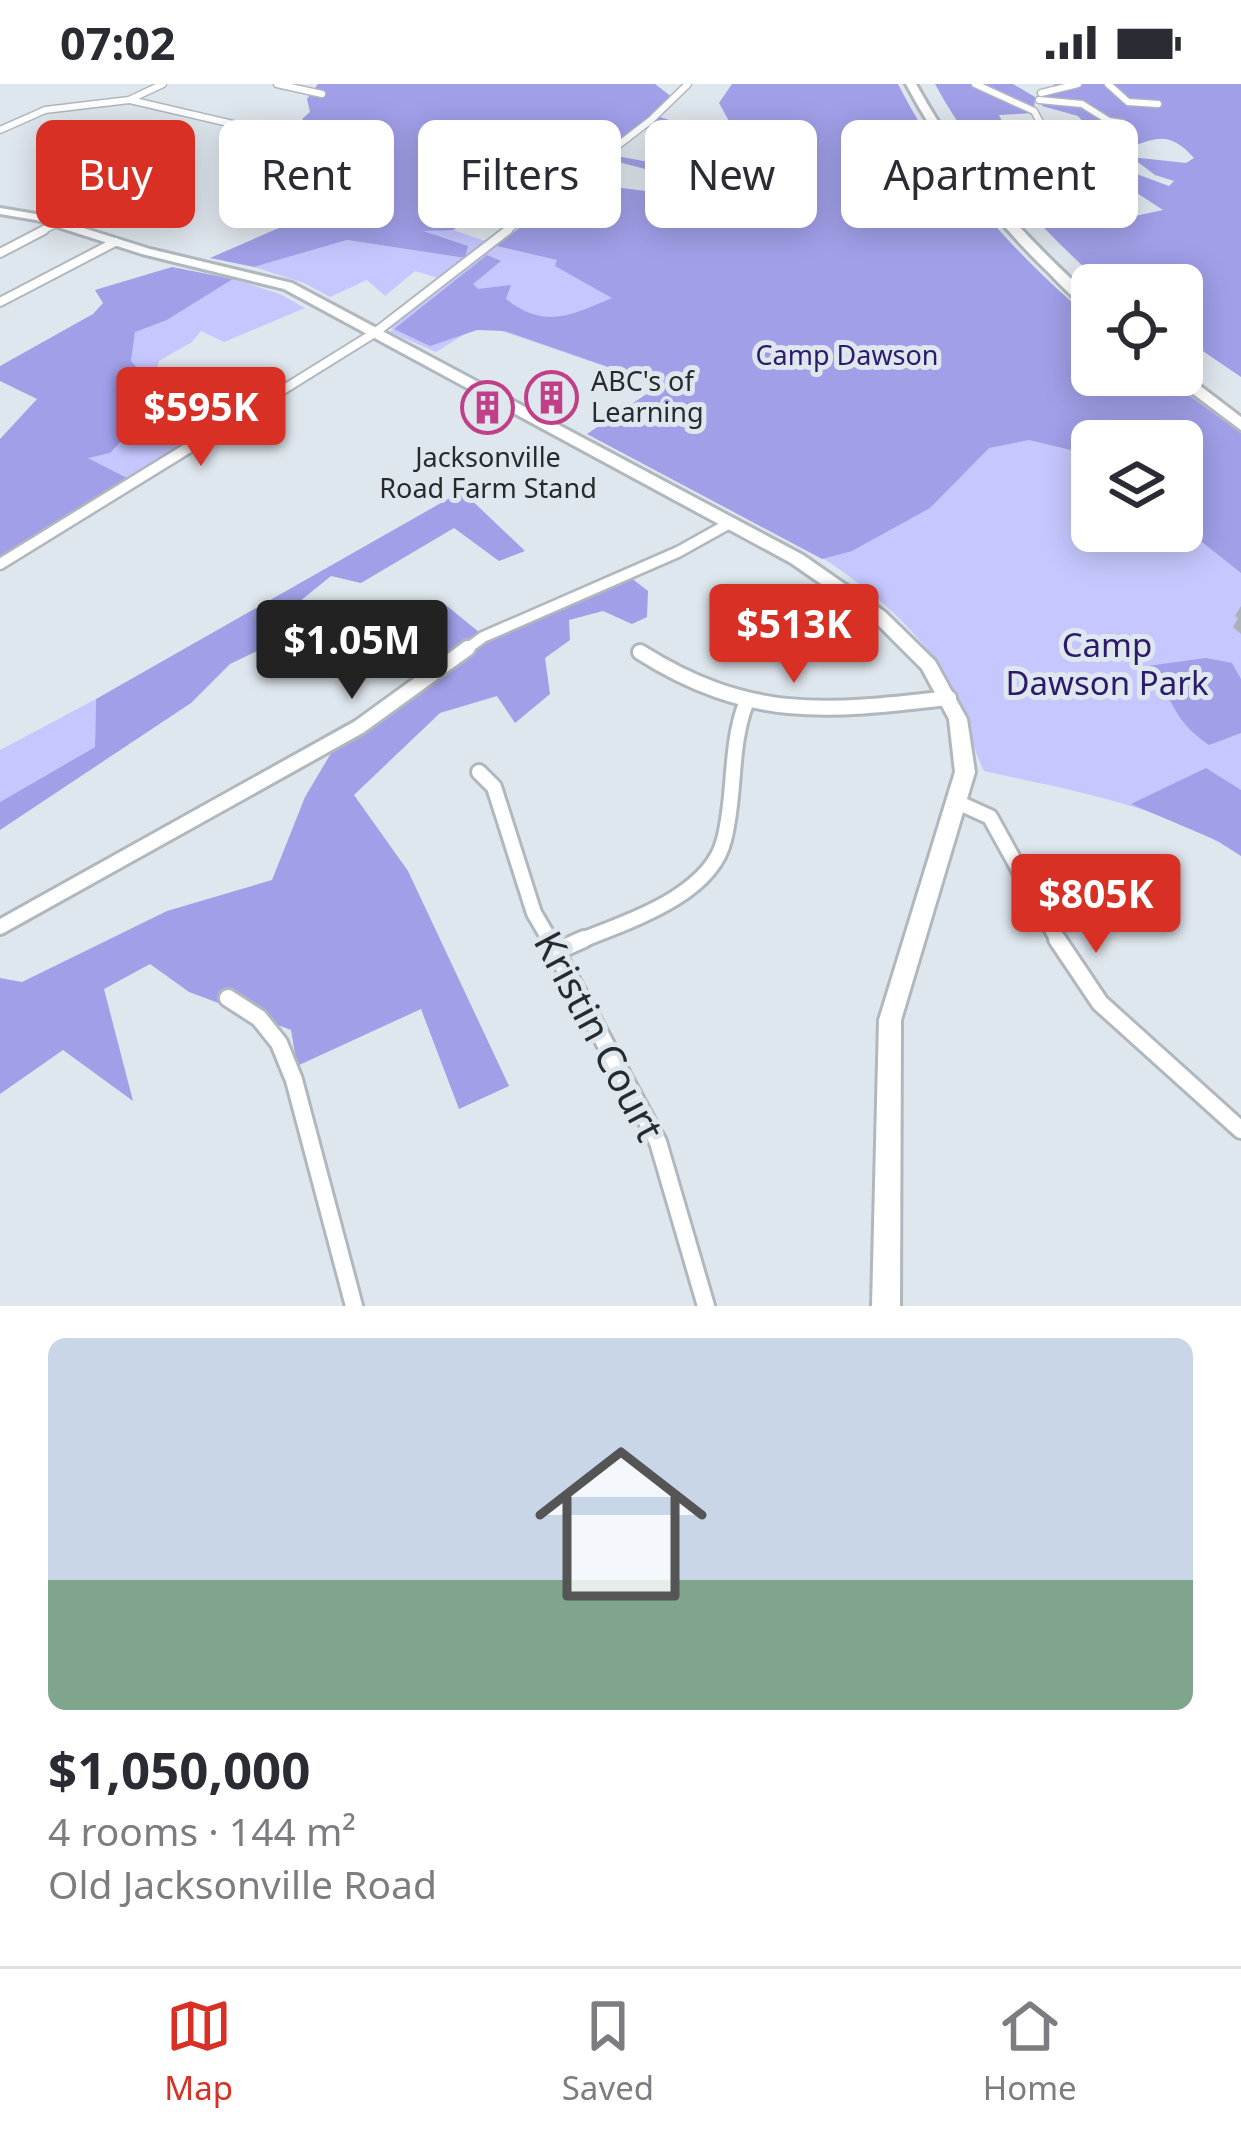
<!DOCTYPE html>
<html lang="en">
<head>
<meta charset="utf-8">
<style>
	body { margin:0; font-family:"Noto Sans",sans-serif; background:#f2f2f3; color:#2b2b33; height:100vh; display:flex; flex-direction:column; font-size:45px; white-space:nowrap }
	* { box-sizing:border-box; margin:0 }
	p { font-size:39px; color:#7c7c81 }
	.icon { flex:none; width:66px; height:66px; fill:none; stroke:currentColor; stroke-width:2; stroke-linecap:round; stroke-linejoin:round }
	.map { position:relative; height:1222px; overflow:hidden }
	.drawer { display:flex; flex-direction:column; background:#fff; flex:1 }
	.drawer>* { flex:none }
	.banner { position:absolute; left:36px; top:36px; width:1170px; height:108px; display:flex; gap:24px }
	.fabs { position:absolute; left:1071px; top:180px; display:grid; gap:24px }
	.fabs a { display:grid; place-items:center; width:132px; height:132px; border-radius:18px; background:#fff; box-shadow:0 6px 30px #0003; font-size:60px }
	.price { position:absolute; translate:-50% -102px; padding:0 27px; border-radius:12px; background:#d93025; color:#fff; font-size:39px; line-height:78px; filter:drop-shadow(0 3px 6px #0008) }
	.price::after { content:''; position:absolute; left:50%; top:72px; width:36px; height:27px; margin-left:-18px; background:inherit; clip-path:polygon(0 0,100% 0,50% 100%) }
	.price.selected { background:#222; color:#fff }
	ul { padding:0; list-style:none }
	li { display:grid; align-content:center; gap:24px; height:636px; padding:0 48px }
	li+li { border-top:3px solid #e1e1e2 }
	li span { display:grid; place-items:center; height:372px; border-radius:18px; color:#555 }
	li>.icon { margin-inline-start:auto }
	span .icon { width:216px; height:216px; fill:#fffc; stroke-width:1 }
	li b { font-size:51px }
	.pill { padding:0 42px; border-radius:18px; background:#fff; box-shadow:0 6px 30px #0003; font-size:42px; line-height:108px }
	.pill.selected { background:#d93025; color:#fff }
	.status { display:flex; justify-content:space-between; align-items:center; height:84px; padding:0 60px; background:#fff; direction:ltr }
	.status svg { height:33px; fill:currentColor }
	.dock { display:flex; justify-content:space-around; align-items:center; height:168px; border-top:3px solid #e1e1e2; background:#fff; font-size:33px; color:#7c7c81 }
	.dock a { display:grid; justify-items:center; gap:6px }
	.dock .selected { color:#d93025 }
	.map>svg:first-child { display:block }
	.green { fill:#c6c7fe; fill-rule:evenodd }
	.forest { fill:#a09fe8 }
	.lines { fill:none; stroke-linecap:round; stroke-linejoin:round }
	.street-far4-casing { stroke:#b0b8be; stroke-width:9 }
	.street-far3-casing { stroke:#b0b8be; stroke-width:12 }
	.street-far2-casing { stroke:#b0b8be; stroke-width:15 }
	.street-far1-casing { stroke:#b0b8be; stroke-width:20 }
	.street-casing { stroke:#b0b8be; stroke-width:22 }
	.primary-casing { stroke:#b0b8be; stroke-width:6 }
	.highway-casing { stroke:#b0b8be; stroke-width:6 }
	.street-far4 { stroke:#fff; stroke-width:6 }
	.street-far3 { stroke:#fff; stroke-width:8 }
	.street-far2 { stroke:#fff; stroke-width:10 }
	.street-far1 { stroke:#fff; stroke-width:14 }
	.street { stroke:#fff; stroke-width:16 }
	.primary { fill:#fff; fill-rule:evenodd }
	.highway { fill:#fff; fill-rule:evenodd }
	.wall { fill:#acb0b7 }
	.building { fill:#c8cdd5; stroke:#8c9095; stroke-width:3 }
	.labels { text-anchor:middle; stroke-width:10; stroke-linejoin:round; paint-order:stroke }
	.far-park-label { font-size:27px; fill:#2c1a6d; stroke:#dfe7ee }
	.far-poi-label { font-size:27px; fill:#282b2e; stroke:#dfe7ee; text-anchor:start }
	.park-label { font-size:33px; fill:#2c1a6d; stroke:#dfe7ee }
	.near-street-label { font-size:39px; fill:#282b2e; stroke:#dfe7ee }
</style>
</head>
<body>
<div class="status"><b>07:02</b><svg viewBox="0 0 49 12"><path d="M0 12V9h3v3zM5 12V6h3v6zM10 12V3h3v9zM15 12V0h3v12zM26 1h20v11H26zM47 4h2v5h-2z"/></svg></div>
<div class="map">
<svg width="1241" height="1222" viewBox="0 0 1241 1222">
	<rect width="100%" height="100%" fill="#dfe7ee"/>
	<g class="green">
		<path d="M578,97l514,194 149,75v406c-77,-51 -169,-65 -257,-85 -13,-25 -17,-58 -32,-85 -71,-125 -242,-188 -365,-252l73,-49 -179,-61 -45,28 -46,-20 3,-3 -7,-3 59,-46 -30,-9 -30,25 -18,-16 -37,17 -26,-14 -50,-16 93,-27 118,18 -47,-28h35l44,15zM1092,357h90v90h-90z"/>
		<polygon points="233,195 280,210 305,224 224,258 201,247 192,258 159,277 157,286 230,318 235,336 137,399 86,373 110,369 135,247 167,236"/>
		<polygon points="96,615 95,663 0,718 0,666"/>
	</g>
	<g class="forest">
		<path d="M318,0h337l22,17 -20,15 57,19 21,-3 -16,-29 13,-19h166c46,90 116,171 194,235v56h69l80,58v140l-59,-47v-85h-90v14l-63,-15 -40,8 -59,60 -78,43 -30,8 -235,-125 73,-49 -155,-54 -28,-1 -47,16 -36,-17 93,-74 14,6 -28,23 5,5 33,-4 -5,14c39,31 65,16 106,-1l-57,-32 2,-6 -60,-14 85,-68 23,8 66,8 -1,-11 -21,-13 -42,-11 15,-2 74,14 11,-16 -41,-5 28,-3 7,-8c-22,-20 -58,-15 -79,3l-34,-8 -21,2 2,11 32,8h-54l10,12 19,-1 -5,10 -55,44 -37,-5 -26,15 -30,1 45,15 -3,12 -118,-18 -93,27 -44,-9 78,-34 21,-3v-5l-35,-4 34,-31 -18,-21 9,-6 -10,-10 24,-15 -11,-10 8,-7 -3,-13z"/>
		<path d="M935,0h78l22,13 -1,16 -35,2 28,57 24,1 10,13 60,33 42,-9 -63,-41h23l46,17 5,-5 -19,-6 -24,-18 55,6 8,-5c-27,-30 -40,-18 -70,-9 -15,4 -35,2 -50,3l-13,-26 25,-1 -8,-9 -36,-10 1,-13 12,-9h186v293l-50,-34 -9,1v-59h-79c-66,-61 -125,-122 -168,-201z"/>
		<polygon points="172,183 233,195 167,236 135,248 131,277 163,312 110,369 88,374 137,399 0,482 0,355 37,315 0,297 0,282 93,230 103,219 95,206"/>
		<polygon points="462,407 525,467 499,477 454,444 361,499 331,492 294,522 303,545 230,580 191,619 0,746 0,718 95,663 96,615"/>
		<polygon points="626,490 648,507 647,533 632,540 603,527 569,536 570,556 545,574 550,610 515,639 497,612 440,629 354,711 408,787 509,1002 459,1025 421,925 297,982 291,946 189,908 150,880 104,905 133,1017 63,966 0,1010 0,894 22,898 167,827 272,796 305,713 346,644 434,581 397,550 447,522 485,553"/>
		<path d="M1206,574l26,5 9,16v54l-32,12c-43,-30 -33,-49 -62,-79z"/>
		<polygon points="1206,684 1241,706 1241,772 1218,757 1131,720"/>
	</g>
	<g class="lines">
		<defs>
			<g id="street-far4">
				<polyline points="277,0 322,10"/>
				<polyline points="975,0 1034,27 1059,74"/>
				<polyline points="1108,0 1128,18 1158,20"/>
				<polyline points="1041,9 1078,0"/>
				<polyline points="130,16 259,46"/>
				<polyline points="1039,16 1082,20 1109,37 1122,39"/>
				<polyline points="0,46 45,26 129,16 163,0"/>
				<polyline points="38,149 58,139"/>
				<polyline points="504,149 651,36 688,0"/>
			</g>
			<g id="street-far3">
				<polyline points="0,169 44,146"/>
				<polyline points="0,218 115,158"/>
				<polyline points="236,335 376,248 508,146"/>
			</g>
			<g id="street-far2">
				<polyline points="0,480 240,332"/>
				<polyline points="464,567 483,553 678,468 730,439"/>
			</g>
			<g id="street-far1">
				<path d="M640,568c109,69 186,60 309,46"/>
				<polyline points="479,688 494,703 534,829 551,858"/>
				<polyline points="957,718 990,733 1059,858"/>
				<polyline points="0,843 359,643 468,564"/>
				<path d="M577,858c48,-20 133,-45 147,-102 12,-46 5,-92 22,-137"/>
			</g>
			<g id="street">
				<polyline points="549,855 658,1058 706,1222"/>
				<polyline points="1057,855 1100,919 1241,1046"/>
				<polyline points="557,867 584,855"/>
				<polyline points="228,914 259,934 279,959 294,996 354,1222"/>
			</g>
			<polygon id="primary" points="0,124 42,131 150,165 292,199 803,471 885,528 935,577 967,635 975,688 901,936 900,1222 872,1222 879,936 955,688 949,635 922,585 873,536 791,479 284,205 142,170 36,136 0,130"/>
			<g id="highway">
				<path d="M906,0h10c46,84 106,151 176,214v12c-16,-8 -30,-24 -43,-37 -58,-56 -105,-118 -143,-189z"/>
				<polygon points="1182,288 1241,333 1241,346 1168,291 1182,291"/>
			</g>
		</defs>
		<use href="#street-far4" class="street-far4-casing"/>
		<use href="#street-far3" class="street-far3-casing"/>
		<use href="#street-far2" class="street-far2-casing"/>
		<use href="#street-far1" class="street-far1-casing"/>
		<use href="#street" class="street-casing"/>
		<use href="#primary" class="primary-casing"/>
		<use href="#highway" class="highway-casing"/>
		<use href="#street-far4" class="street-far4"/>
		<use href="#street-far3" class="street-far3"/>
		<use href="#street-far2" class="street-far2"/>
		<use href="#street-far1" class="street-far1"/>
		<use href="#street" class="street"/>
		<use href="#primary" class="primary"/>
		<use href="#highway" class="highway"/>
	</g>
	<polygon class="wall" points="1241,522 1241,550 1233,543 1238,534 1235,532"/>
	<polygon class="building" points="549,304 563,311 554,317 540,309"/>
	<defs>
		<symbol id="building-ring" viewBox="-11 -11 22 22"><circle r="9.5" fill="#dfe7ee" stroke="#c13f87" stroke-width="1.5"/><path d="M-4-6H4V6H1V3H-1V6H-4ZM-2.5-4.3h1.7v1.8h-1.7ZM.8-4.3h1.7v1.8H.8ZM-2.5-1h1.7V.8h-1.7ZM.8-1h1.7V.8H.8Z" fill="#c13f87"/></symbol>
	</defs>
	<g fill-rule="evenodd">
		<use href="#building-ring" x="522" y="284" width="59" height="59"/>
		<use href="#building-ring" x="458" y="294" width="59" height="59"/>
	</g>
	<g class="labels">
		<g class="far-park-label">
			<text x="847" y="281">Camp Dawson</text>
		</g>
		<g class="far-poi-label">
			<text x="591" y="307">ABC's of<tspan x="591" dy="31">Learning</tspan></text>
			<text x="488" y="383" text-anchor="middle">Jacksonville<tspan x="488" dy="31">Road Farm Stand</tspan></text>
		</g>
		<g class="park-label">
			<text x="1107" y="573">Camp<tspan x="1107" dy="38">Dawson Park</tspan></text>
		</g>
		<g class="near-street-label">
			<text transform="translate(599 952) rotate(62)" y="14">Kristin Court</text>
		</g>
	</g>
</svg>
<div class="fabs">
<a><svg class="icon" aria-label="locate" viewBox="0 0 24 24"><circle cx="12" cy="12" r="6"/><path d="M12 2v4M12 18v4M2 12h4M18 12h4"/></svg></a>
<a><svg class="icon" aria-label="layers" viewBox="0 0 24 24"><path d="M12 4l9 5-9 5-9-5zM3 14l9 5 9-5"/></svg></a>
</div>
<b class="price" style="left:201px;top:385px">$595K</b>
<b class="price" style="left:794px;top:602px">$513K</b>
<b class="price selected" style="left:352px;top:618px">$1.05M</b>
<b class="price" style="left:1096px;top:872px">$805K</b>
<div class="banner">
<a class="pill selected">Buy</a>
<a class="pill">Rent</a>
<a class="pill">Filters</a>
<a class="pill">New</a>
<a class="pill">Apartment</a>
</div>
</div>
<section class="drawer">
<ul>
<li><span style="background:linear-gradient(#c9d6e8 65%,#7fa58c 0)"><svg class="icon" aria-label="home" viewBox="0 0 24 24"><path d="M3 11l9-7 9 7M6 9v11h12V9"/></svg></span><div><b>$1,050,000</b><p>4 rooms · 144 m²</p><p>Old Jacksonville Road</p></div></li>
</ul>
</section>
<nav class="dock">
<a class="selected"><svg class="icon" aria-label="map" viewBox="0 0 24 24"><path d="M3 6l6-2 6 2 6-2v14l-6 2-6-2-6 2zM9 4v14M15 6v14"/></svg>Map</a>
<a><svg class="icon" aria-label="saved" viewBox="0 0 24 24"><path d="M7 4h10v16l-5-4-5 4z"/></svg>Saved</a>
<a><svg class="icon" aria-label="home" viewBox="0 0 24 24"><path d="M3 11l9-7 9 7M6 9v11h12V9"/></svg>Home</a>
</nav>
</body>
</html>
